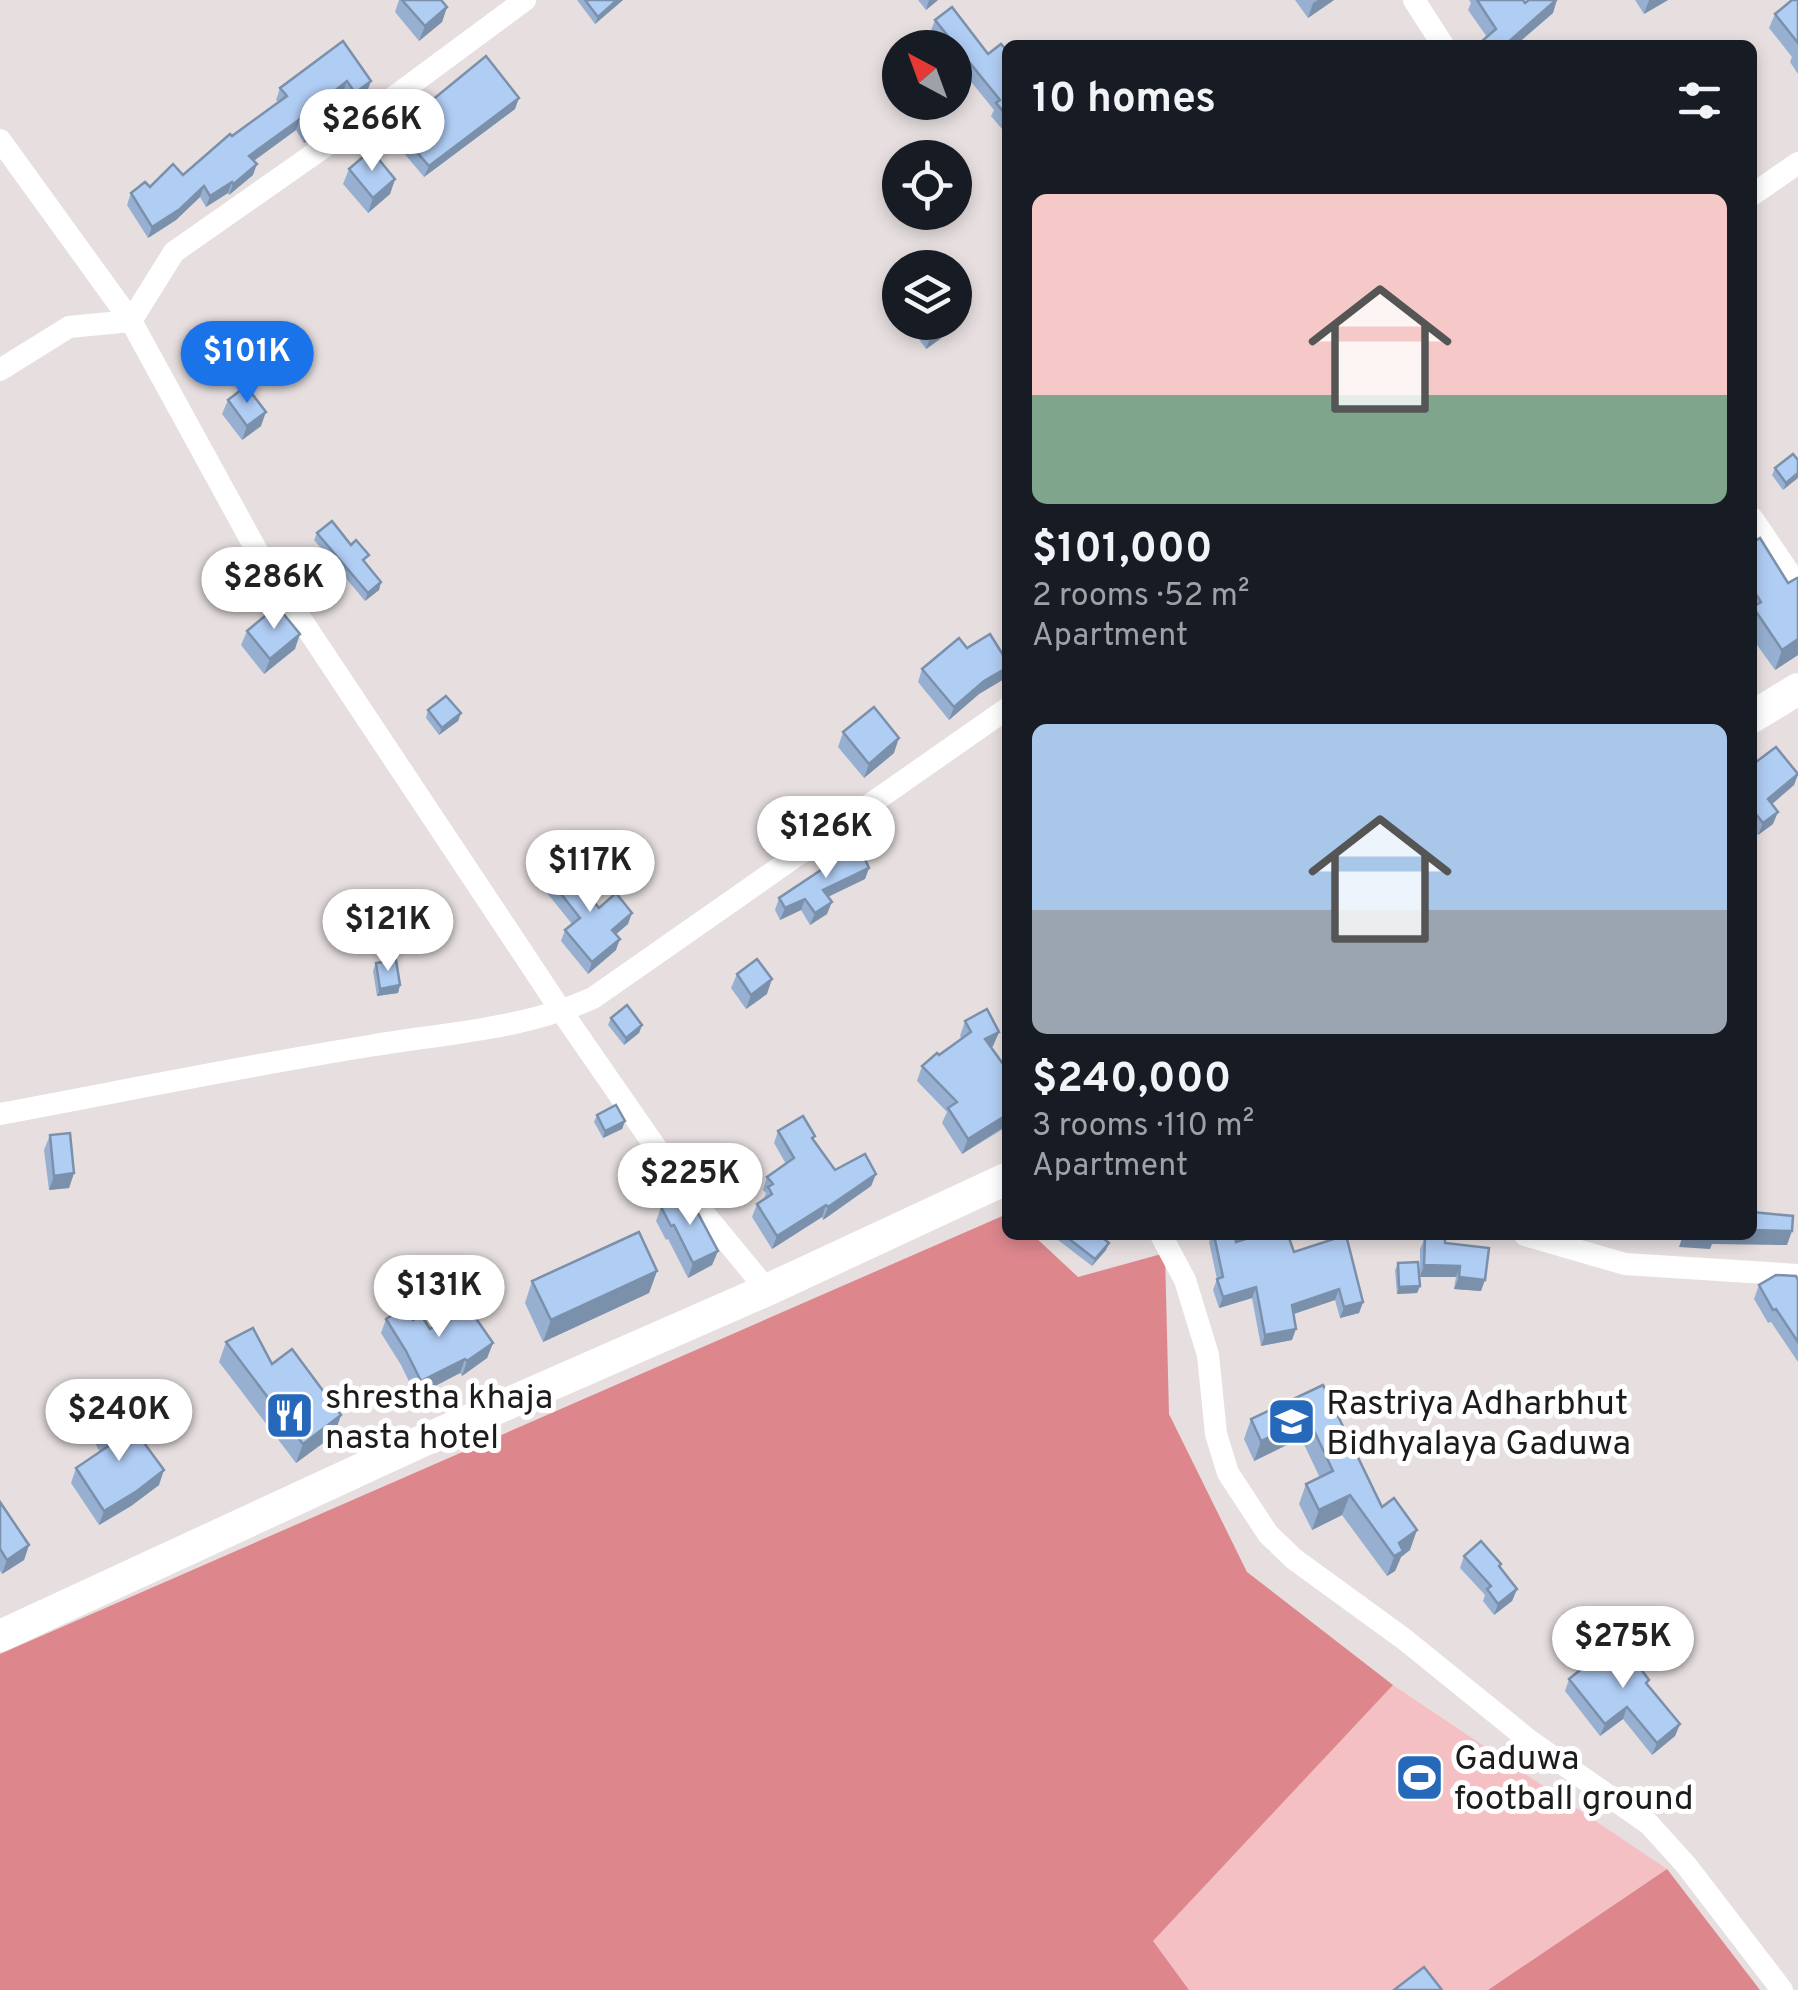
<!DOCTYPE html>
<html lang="en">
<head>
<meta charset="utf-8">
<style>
	body { margin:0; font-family:Overpass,sans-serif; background:#242831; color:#f1f3f6; height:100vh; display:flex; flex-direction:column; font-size:38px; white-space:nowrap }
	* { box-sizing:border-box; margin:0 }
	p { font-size:32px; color:#9ea1a6 }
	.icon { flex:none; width:55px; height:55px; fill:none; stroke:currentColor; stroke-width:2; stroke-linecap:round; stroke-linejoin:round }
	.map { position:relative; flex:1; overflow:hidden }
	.drawer { position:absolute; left:1002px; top:40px; width:755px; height:1200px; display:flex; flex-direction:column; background:#171b24; border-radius:15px; box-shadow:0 5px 15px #0003 }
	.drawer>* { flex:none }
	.needle { width:65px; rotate:319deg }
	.fabs { position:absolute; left:882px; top:30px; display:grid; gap:20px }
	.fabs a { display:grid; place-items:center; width:90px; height:90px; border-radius:50%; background:#171b24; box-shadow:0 5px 15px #0003; font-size:50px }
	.price { position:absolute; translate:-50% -85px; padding:0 22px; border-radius:35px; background:#fff; color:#222; font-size:32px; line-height:65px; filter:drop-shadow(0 2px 5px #0008) }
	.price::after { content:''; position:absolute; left:50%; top:60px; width:30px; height:22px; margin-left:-15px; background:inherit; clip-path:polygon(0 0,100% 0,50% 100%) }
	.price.selected { background:#1a73e8; color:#fff }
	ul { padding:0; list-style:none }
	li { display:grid; align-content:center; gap:20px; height:530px; padding:0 30px }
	li span { display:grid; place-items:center; height:310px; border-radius:15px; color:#555 }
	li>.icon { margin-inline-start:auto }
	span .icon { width:180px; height:180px; fill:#fffc; stroke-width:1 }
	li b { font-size:42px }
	h2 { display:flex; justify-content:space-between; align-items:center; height:120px; padding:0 30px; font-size:42px }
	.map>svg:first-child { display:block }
	.green { fill:#f4c0c3 }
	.forest { fill:#dd878d }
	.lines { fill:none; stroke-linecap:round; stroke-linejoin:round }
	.street { stroke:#fff; stroke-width:22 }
	.secondary { stroke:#fff; stroke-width:32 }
	.wall { fill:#97b0d2 }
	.shaded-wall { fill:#7b90ab }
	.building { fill:#b0cdf4; stroke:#7b90ab; stroke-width:2.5 }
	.labels { text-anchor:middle; stroke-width:10; stroke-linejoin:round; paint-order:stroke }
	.poi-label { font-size:35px; fill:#1e1b1b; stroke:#fff; text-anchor:start }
</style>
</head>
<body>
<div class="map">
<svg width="1798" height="1990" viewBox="0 0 1798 1990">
	<rect width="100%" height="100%" fill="#e7dfdf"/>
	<polygon class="green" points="1393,1685 1667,1869 1488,1990 1189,1990 1152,1941"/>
	<g class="forest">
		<polygon points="1007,1214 1008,1235 1033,1235 1078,1277 1165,1253 1169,1414 1247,1572 1393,1685 1153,1941 1189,1990 0,1990 0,1654"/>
		<polygon points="1667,1869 1760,1990 1488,1990"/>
	</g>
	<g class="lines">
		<g class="street">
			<polyline points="1414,0 1443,45"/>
			<polyline points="0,140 131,321 263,562 562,1012 688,1194 767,1290"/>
			<polyline points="1752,195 1798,163"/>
			<polyline points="0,370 69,327 131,321 174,252 364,119 525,0"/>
			<polyline points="1752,518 1798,586"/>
			<path d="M0,1114c123,-23 245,-48 369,-68 75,-13 153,-16 224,-48l415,-290"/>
			<polyline points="1161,1235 1185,1280 1208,1355 1216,1434 1228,1473 1268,1534 1294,1559 1404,1639 1530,1741 1649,1824 1686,1865 1782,1990"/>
			<polyline points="1525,1235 1625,1264 1798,1275"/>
		</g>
		<g class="secondary">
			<polyline points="1752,717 1798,689"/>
			<polyline points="0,1636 420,1442 767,1290 1008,1178"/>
		</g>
	</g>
	<g class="wall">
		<polygon points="399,0 402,0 447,7 442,22 419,41 395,12"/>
		<polygon points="577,0 623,0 595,24"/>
		<polygon points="918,0 938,0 926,10"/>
		<polygon points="1295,0 1334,0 1308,18"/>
		<polygon points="1469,0 1523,0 1525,3 1553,13 1516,45 1481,45 1487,37 1468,10 1471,3"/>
		<polygon points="1635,0 1668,0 1644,14"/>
		<polygon points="1798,0 1798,74 1790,62 1792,57 1769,28 1775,14"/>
		<polygon points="935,20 988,54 1008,52 1008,136 991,116 994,110 955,62 955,48 943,48 930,33"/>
		<polygon points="343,41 367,92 351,104 343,92 322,109 323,129 304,143 296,130 254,161 253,175 229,195 228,193 206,207 200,197 176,220 148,238 127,205 131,193 183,175 232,136 278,102 276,100 280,88"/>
		<polygon points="515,109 424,177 403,152 407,141 415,134 410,127 414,115"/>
		<polygon points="349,169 395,179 390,194 368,213 343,184"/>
		<polygon points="907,322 955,322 957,327 926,349"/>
		<polygon points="228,400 261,426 242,440 222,414"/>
		<polygon points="1798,460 1783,490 1772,475 1775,468"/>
		<polygon points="317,533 351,545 381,582 379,590 365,601 314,540"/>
		<polygon points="1752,543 1798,655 1775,670 1752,638"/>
		<polygon points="247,631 295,649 264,674 241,645"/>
		<polygon points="967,648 1004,679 979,694 949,720 918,682 922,669"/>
		<polygon points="428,710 461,713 458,721 439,735 426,718"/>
		<polygon points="843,732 894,753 864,778 838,747"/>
		<polygon points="1752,765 1798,774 1794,785 1772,804 1773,824 1758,835 1752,827"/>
		<polygon points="869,868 865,879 828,897 827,914 810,925 801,910 780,920 775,910 779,898"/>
		<polygon points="547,876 628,924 616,934 616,950 588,974 561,941 565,930 572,924 543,888"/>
		<polygon points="376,963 400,985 398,993 377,996 373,971"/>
		<polygon points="737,974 767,994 746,1009 731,988"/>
		<polygon points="611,1018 642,1025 639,1033 624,1045 608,1025"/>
		<polygon points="965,1021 999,1032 993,1046 991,1048 1008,1071 1008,1126 962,1154 942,1123 947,1112 917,1081 922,1066 962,1039 960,1036"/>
		<polygon points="597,1115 625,1121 622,1129 603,1138 594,1122"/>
		<polygon points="778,1131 814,1140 835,1170 876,1174 871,1186 823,1220 822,1217 772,1249 752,1217 757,1204 763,1200 766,1193 763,1190 767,1177 786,1164 774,1143"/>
		<polygon points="50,1135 74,1173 69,1188 49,1190 44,1150"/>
		<polygon points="661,1207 718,1251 712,1265 688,1278 668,1239 666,1240 656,1221"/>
		<polygon points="1055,1235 1099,1235 1106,1250 1092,1266 1054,1237"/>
		<polygon points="1212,1235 1235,1235 1236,1242 1294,1252 1363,1302 1359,1313 1340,1318 1335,1300 1293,1314 1292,1340 1261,1346 1252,1298 1219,1308 1213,1290 1217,1279 1209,1242"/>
		<polygon points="1425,1238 1445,1243 1481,1291 1454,1289 1456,1277 1420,1277 1420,1249"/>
		<polygon points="1398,1263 1420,1286 1417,1293 1397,1294 1395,1270"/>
		<polygon points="657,1271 649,1293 543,1342 525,1303 532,1281"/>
		<polygon points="1798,1280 1798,1362 1771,1322 1768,1323 1754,1299 1759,1285"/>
		<polygon points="386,1319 413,1320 430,1329 493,1343 487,1358 462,1376 460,1373 416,1396 401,1365 381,1333"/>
		<polygon points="226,1342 272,1364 341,1415 334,1435 296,1463 219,1362"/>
		<polygon points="1323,1385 1382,1507 1410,1550 1401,1557 1395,1571 1387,1576 1342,1515 1312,1530 1299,1504 1306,1484 1320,1478 1301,1438 1254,1461 1244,1439 1251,1419"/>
		<polygon points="97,1424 159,1485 131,1506 99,1525 71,1483 76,1468 100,1452 92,1438"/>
		<polygon points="0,1502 29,1545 24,1560 2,1574 0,1571"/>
		<polygon points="1464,1556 1501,1564 1500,1567 1517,1589 1512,1601 1494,1615 1483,1601 1485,1595 1460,1568"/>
		<polygon points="1569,1679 1647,1685 1680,1724 1675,1736 1652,1755 1623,1719 1600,1736 1565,1691"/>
	</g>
	<g class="shaded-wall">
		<polygon points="617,0 623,0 595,24 598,17"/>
		<polygon points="929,0 938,0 926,10"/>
		<polygon points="1318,0 1334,0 1308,18 1313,3"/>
		<polygon points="1557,0 1553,13 1516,45 1505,45"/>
		<polygon points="1649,0 1668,0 1644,14"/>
		<polygon points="447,7 442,22 419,41 425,26"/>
		<polygon points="347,81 343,92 314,115 318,104"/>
		<polygon points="371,81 367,92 351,104 355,93"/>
		<polygon points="519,98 515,109 424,177 429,166"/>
		<polygon points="328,118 323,129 304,143 308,131"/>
		<polygon points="300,119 296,130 245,167 249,156"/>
		<polygon points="257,164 253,175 229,195 233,184"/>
		<polygon points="395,179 390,194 368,213 373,198"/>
		<polygon points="232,182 228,193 206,207 210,196"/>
		<polygon points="204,186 200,197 176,220 148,238 152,227"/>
		<polygon points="962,313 957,327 926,349 931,335 948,322 955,322 955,318"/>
		<polygon points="266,412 261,426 242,440 247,426"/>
		<polygon points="1798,473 1798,478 1783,490 1786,483"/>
		<polygon points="381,582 379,590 365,601 368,593"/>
		<polygon points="300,634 295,649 264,674 270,659"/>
		<polygon points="1798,639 1798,655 1775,670 1782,650"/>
		<polygon points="1008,667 1004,679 979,694 949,720 954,707 984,681"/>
		<polygon points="461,713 458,721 439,735 442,728"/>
		<polygon points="899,738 894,753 864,778 869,764"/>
		<polygon points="1798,774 1794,785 1764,811 1768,799"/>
		<polygon points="1778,812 1773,824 1758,835 1763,823"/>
		<polygon points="869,868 865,879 819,901 823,890"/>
		<polygon points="805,899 801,910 780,920 785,908"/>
		<polygon points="832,902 827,914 810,925 815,913"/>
		<polygon points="632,913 628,924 608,941 612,930"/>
		<polygon points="620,939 616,950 588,974 592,962"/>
		<polygon points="772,979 767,994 746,1009 751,995"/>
		<polygon points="400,985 398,993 377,996 380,989"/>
		<polygon points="642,1025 639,1033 624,1045 626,1038"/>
		<polygon points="999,1032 993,1046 980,1054 985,1039"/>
		<polygon points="1008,1114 1007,1125 962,1154 968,1139"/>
		<polygon points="625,1121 622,1129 603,1138 605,1131"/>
		<polygon points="74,1173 69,1188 49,1190 54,1176"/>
		<polygon points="876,1174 871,1186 823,1220 828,1207"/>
		<polygon points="826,1205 822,1217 772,1249 777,1236"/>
		<polygon points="1752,1230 1792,1231 1787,1245 1712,1244 1710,1249 1679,1247 1683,1235 1752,1235"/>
		<polygon points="1109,1243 1106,1250 1092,1266 1095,1259"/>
		<polygon points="718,1251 712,1265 688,1278 693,1263"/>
		<polygon points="1424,1265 1460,1266 1456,1277 1420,1277"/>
		<polygon points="657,1271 649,1293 543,1342 551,1320"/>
		<polygon points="1459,1277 1485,1280 1481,1291 1454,1289"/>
		<polygon points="1420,1286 1417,1293 1397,1294 1399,1287"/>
		<polygon points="1256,1287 1252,1298 1219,1308 1223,1297"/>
		<polygon points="1339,1289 1335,1300 1288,1316 1292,1305"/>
		<polygon points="1363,1302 1359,1313 1340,1318 1344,1307"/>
		<polygon points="1296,1329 1292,1340 1261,1346 1265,1335"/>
		<polygon points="493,1343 487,1358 462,1376 467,1361"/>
		<polygon points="465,1359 460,1373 416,1396 421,1381"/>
		<polygon points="341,1415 334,1435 296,1463 303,1444"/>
		<polygon points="1308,1418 1301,1438 1254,1461 1261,1441"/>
		<polygon points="164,1470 159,1485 131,1506 99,1525 104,1511"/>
		<polygon points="1350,1495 1342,1515 1312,1530 1319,1510"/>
		<polygon points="1417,1530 1410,1550 1401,1557 1395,1571 1387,1576 1399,1543"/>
		<polygon points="29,1545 24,1560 2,1574 7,1560"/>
		<polygon points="1517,1589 1512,1601 1494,1615 1498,1604"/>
		<polygon points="1627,1707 1623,1719 1600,1736 1605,1724"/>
		<polygon points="1680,1724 1675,1736 1652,1755 1657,1743"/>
	</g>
	<g class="building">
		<polygon points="402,0 441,0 447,7 425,26"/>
		<polygon points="585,0 617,0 598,17"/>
		<polygon points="1477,0 1523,0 1525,3 1529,0 1556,0 1505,45 1486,45 1482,41 1496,29"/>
		<polygon points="1792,0 1798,0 1798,43 1775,14"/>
		<polygon points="952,7 988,54 1001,44 1008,52 1008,117 996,103 1000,100 935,20"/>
		<polygon points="343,41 371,81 355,93 347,81 318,104 328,118 308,131 300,119 249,156 257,164 236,182 233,184 232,182 210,196 204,186 180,209 152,227 131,193 145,182 150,187 173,164 183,175 230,134 232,136 287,96 280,88"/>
		<polygon points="486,56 519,98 429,166 407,141 423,127 414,115"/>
		<polygon points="371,150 395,179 373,198 349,169"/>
		<polygon points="955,303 962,313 955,318"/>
		<polygon points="922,322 948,322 931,335"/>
		<polygon points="246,386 266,412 247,426 228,400"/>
		<polygon points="1793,454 1798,460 1798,473 1786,483 1775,468"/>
		<polygon points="332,521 351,545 356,540 369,555 363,560 381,582 368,593 317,533"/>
		<polygon points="1760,538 1788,583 1797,578 1798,578 1798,639 1782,650 1753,607 1761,602 1752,588 1752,543"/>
		<polygon points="277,606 300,634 270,659 247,631"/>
		<polygon points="990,634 1008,663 1008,667 984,681 954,707 922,669 959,638 967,648"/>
		<polygon points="446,696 461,713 442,728 428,710"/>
		<polygon points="874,707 899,738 869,764 843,732"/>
		<polygon points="1776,747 1798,774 1768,799 1778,812 1763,823 1752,809 1752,765"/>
		<polygon points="860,848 869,868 823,890 832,902 815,913 805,899 785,908 779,898 839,858"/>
		<polygon points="563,864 599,908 616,893 632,913 612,930 620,939 592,962 565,930 580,918 547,876"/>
		<polygon points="757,959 772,979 751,995 737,974"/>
		<polygon points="396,960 400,985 380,989 376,963"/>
		<polygon points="627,1005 642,1025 626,1038 611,1018"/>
		<polygon points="987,1009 999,1032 985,1039 1008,1071 1008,1114 968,1139 948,1108 957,1102 922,1066 937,1053 939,1055 971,1032 965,1021"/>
		<polygon points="616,1105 625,1121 605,1131 597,1115"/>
		<polygon points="803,1116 815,1136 812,1138 835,1170 865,1154 876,1174 828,1207 826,1205 777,1236 757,1204 772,1194 768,1187 773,1184 767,1177 794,1158 778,1131"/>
		<polygon points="70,1133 74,1173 54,1176 50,1135"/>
		<polygon points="685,1194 692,1202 718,1251 693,1263 674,1225 671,1226 661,1207"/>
		<polygon points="1752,1212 1793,1216 1792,1231 1752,1230"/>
		<polygon points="639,1232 657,1271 551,1320 532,1281"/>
		<polygon points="1064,1235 1099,1235 1109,1243 1095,1259"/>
		<polygon points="1214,1235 1235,1235 1236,1242 1258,1235 1288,1235 1294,1252 1346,1235 1363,1302 1344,1307 1339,1289 1292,1305 1296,1329 1265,1335 1256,1287 1223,1297 1217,1279 1223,1277"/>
		<polygon points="1425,1238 1445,1238 1445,1243 1489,1248 1485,1280 1459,1277 1460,1266 1424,1265"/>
		<polygon points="1418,1262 1420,1286 1399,1287 1398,1263"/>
		<polygon points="1776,1275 1796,1276 1798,1280 1798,1342 1776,1309 1773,1310 1759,1285"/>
		<polygon points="466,1304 493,1343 467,1361 465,1359 421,1381 406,1351 386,1319 404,1307 413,1320 421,1315 430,1329"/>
		<polygon points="253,1328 272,1364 292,1349 341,1415 303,1444 226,1342"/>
		<polygon points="1323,1385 1382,1507 1394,1498 1417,1530 1399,1543 1403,1551 1394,1556 1350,1495 1319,1510 1306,1484 1333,1471 1308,1418 1261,1441 1251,1419"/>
		<polygon points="121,1410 137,1437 139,1436 164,1470 137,1491 104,1511 76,1468 110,1445 97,1424"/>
		<polygon points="0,1502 29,1545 7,1560 0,1549"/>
		<polygon points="1481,1541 1501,1564 1499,1566 1517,1589 1498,1604 1487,1589 1491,1586 1464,1556"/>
		<polygon points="1616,1636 1649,1680 1646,1683 1680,1724 1657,1743 1627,1707 1605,1724 1569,1679 1599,1655"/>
		<polygon points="1424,1967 1442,1990 1394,1990"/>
	</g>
	<defs>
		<symbol id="restaurant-square" viewBox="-11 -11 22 22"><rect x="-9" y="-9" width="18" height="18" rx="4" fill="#2669ba" stroke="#fff"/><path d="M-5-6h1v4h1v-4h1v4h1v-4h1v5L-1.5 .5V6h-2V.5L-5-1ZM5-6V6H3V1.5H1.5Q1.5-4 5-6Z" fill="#fff"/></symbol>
		<symbol id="school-square" viewBox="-11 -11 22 22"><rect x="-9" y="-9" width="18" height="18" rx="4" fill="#2669ba" stroke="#fff"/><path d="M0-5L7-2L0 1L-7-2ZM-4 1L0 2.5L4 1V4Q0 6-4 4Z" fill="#fff"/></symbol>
		<symbol id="stadium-square" viewBox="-11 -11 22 22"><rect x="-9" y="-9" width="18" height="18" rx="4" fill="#2669ba" stroke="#fff"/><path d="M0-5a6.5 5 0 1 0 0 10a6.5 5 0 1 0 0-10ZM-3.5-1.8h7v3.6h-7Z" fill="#fff"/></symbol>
	</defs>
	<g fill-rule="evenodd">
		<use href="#restaurant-square" x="262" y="1388" width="55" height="55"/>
		<use href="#school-square" x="1264" y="1394" width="55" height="55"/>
		<use href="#stadium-square" x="1392" y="1750" width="55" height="55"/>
	</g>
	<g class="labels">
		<g class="poi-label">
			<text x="325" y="1408">shrestha khaja<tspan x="325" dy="40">nasta hotel</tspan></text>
			<text x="1326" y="1414">Rastriya Adharbhut<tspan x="1326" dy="40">Bidhyalaya Gaduwa</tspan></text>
			<text x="1454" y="1769">Gaduwa<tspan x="1454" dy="40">football ground</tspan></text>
		</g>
	</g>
</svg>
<div class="fabs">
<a><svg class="needle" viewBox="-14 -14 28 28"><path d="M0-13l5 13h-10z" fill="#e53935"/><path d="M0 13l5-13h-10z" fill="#9ea1a6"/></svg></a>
<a><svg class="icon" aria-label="locate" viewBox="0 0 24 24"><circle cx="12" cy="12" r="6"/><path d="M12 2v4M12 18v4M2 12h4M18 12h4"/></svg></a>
<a><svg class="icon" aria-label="layers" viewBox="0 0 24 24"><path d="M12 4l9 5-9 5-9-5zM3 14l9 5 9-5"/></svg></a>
</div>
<b class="price" style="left:372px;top:174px">$266K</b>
<b class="price selected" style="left:247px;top:406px">$101K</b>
<b class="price" style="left:274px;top:632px">$286K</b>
<b class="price" style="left:826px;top:881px">$126K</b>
<b class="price" style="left:590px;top:915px">$117K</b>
<b class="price" style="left:388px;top:974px">$121K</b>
<b class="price" style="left:690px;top:1228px">$225K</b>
<b class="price" style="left:439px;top:1340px">$131K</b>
<b class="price" style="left:119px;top:1464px">$240K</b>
<b class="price" style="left:1623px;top:1691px">$275K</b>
<section class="drawer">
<h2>10 homes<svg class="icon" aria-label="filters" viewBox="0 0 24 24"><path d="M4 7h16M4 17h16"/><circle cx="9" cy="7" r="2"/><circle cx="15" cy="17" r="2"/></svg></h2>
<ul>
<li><span style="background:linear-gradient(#f6c9c9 65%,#7fa58c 0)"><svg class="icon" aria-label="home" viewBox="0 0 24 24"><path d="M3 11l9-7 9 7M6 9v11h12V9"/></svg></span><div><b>$101,000</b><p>2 rooms · 52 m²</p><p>Apartment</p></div></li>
<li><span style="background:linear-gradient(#a9c7e8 60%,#9aa5b1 0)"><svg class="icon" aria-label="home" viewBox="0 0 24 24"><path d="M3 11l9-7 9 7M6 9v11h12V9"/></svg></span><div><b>$240,000</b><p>3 rooms · 110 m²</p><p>Apartment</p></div></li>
</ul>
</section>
</div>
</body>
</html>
